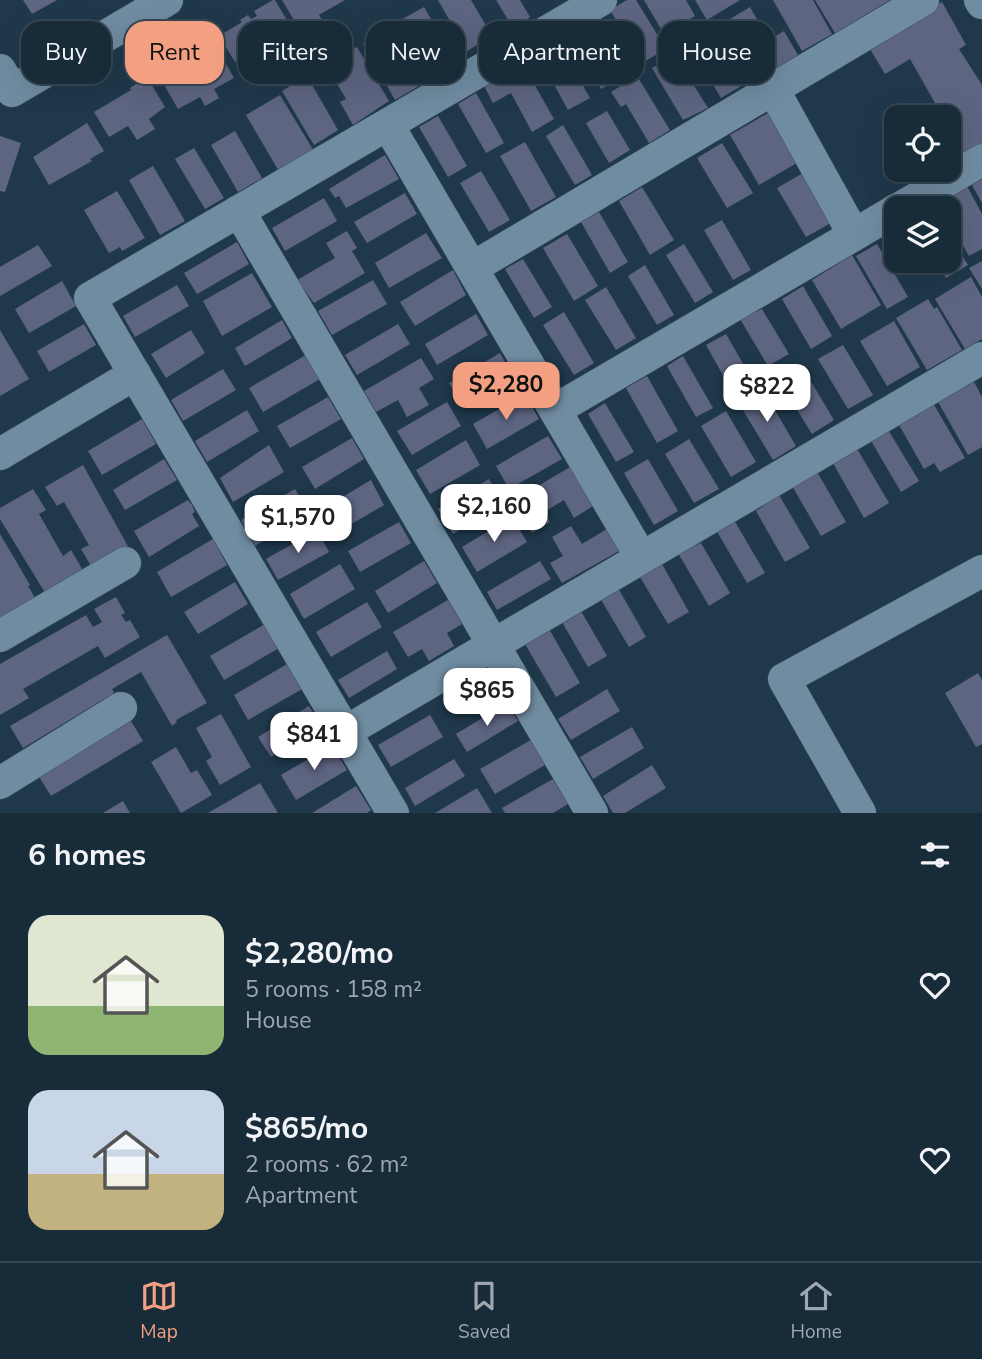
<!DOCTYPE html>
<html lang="en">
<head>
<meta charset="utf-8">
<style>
	body { margin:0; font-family:"Nunito Sans",sans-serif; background:#203340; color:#f1f3f6; height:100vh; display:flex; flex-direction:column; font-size:26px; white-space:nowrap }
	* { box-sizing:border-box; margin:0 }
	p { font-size:23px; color:#9ea7ae }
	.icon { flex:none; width:38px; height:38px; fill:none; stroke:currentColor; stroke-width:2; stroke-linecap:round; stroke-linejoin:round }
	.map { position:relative; height:813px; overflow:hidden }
	.sheet { display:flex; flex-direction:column; background:#172b38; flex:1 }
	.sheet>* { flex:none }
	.hud { position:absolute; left:21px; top:21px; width:942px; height:63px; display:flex; gap:14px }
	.fabs { position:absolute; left:884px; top:105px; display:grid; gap:14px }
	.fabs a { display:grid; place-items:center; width:77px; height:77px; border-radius:14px; background:#172b38; box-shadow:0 7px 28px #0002,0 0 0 2px #364753; font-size:35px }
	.price { position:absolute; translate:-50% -60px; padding:0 16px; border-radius:14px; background:#fff; color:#222; font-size:23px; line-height:46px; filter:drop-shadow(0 2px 4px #0008) }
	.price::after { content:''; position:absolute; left:50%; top:42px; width:21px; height:16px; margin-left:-10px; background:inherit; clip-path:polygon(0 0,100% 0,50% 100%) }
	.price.on { background:#f2a081; color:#111 }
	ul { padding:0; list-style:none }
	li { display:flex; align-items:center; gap:21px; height:175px; padding:0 28px }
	li span { display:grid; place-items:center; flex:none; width:196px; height:140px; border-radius:21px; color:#555 }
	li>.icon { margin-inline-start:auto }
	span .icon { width:84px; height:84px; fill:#fffc; stroke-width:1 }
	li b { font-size:30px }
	h2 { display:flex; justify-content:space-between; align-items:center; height:84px; padding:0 28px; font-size:30px }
	.pill { padding:0 24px; border-radius:21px; background:#172b38; box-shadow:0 7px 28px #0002,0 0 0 2px #364753; font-size:24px; line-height:63px }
	.pill.on { background:#f2a081; color:#111 }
	.tab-bar { display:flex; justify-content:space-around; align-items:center; height:98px; border-top:2px solid #364753; background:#172b38; font-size:19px; color:#9ea7ae }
	.tab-bar a { display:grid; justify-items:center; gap:4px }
	.tab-bar .on { color:#f2a081 }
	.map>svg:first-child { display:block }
	.building { fill:#5e6581 }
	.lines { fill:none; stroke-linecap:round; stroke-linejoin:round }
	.minor-casing { stroke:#3d5462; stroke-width:33 }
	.minor { stroke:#708ca1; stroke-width:32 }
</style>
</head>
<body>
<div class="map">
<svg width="982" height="813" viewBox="0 0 982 813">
	<rect width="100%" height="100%" fill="#1f394b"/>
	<g class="building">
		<polygon points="23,0 57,0 32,14"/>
		<polygon points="273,0 275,0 302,46 278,60 277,57 263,65 254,51 235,62 219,36 242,22 240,20 248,15 251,19 257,16 254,11"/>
		<polygon points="282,0 345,0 319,15 332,38 312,50"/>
		<polygon points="438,0 471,0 492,36 467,51"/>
		<polygon points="496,0 520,0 530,17 513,28"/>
		<polygon points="627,0 636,0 666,49 642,63 610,10"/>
		<polygon points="644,0 686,0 695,16 664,34"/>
		<polygon points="695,0 740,0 707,20"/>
		<polygon points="773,0 813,0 832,34 802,51"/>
		<polygon points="815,0 890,0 835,33"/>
		<polygon points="942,2 966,45 959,49 982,85 982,144 948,163 948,117 943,117 910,59 885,74 867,44"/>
		<polygon points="424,7 455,61 431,75 399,21"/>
		<polygon points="750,7 769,40 784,31 798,55 759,79 725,22"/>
		<polygon points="598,23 627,74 601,89 573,37"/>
		<polygon points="387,29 419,86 395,100 363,43"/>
		<polygon points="728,33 755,78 721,98 694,53"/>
		<polygon points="357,47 389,101 353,125 340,102 346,99 333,77 331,79 325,65"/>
		<polygon points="561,47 590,98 568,110 540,59"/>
		<polygon points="219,51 234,78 214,89 219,98 205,106 200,97 178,109 155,69 173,59 181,72"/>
		<polygon points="675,55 708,108 683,120 652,68"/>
		<polygon points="521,61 554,119 532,132 511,93 493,103 483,84"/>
		<polygon points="307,76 338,130 314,145 282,91"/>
		<polygon points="637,76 670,130 649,143 626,104 621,107 611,92"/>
		<polygon points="147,77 165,107 149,119 155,129 137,140 128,126 109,137 94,112 131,90 130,88"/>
		<polygon points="476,93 504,143 486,153 458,104"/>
		<polygon points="280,95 315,153 280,173 246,115"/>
		<polygon points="607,111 630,150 609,163 586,123"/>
		<polygon points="768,113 797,163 759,185 730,135"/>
		<polygon points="438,116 467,166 448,177 419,127"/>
		<polygon points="87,123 104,151 90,159 92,161 49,185 33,157"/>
		<polygon points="563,125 592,175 575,185 546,136"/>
		<polygon points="235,131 262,178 238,192 211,145"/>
		<polygon points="0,136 21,143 5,192 0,191"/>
		<polygon points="525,142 556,197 531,211 500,156"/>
		<polygon points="722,143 753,193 727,208 697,158"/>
		<polygon points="194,148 224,198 205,209 175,159"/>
		<polygon points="385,155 399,179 346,208 339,196 335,198 329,189"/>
		<polygon points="153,166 185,221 160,235 129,180"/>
		<polygon points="810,169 838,219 806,237 777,188"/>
		<polygon points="481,171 510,220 489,232 460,183"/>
		<polygon points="982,179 982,203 972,185"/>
		<polygon points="967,186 982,214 982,249 969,256 948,219 948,208 943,208 939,201"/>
		<polygon points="642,187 674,240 650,255 619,201"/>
		<polygon points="117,191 145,238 122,251 120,247 109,253 84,210"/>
		<polygon points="405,193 417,214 367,243 354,222"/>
		<polygon points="324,198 337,221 285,251 272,228"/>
		<polygon points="599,212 628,262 610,273 581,222"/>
		<polygon points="722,220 751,270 733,280 704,230"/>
		<polygon points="347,231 357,248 352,251 365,273 314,303 297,280 335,258 326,243"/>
		<polygon points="426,233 442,258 389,288 375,263"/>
		<polygon points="948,233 968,265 946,278 936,261 948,261"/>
		<polygon points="567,234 598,286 574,301 543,248"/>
		<polygon points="237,242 249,264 197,294 184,273"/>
		<polygon points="684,244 713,292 695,303 666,255"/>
		<polygon points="877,244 908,297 887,309 856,256"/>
		<polygon points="38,245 52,266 0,296 0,267"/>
		<polygon points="852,255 881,305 841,329 812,280"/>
		<polygon points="523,259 552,307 534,318 505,269"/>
		<polygon points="982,261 982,289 969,268"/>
		<polygon points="645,265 674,315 657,325 628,276"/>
		<polygon points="453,270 466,295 415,326 400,302"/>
		<polygon points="252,273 272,307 222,336 203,301"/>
		<polygon points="971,277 982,297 982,339 965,349 935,299"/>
		<polygon points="373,280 387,304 332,335 318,311"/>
		<polygon points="62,281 76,306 29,333 15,309"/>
		<polygon points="177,285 189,306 135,337 123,316"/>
		<polygon points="803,286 832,336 811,349 782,299"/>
		<polygon points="606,287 636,338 616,350 585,300"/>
		<polygon points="928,299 934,309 937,307 962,350 927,370 896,318"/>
		<polygon points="762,309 789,354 768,366 740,319"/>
		<polygon points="564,312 594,363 574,375 543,325"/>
		<polygon points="476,314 488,335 437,365 425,344"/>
		<polygon points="282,320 292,338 245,366 235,348"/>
		<polygon points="894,321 920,367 887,386 860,341"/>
		<polygon points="84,324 96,345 49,372 37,351"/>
		<polygon points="398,324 410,344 357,375 345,355"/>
		<polygon points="0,330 29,379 0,396"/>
		<polygon points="191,330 205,353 166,378 151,354"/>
		<polygon points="726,334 753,381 733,393 706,345"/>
		<polygon points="843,345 873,395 848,409 818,359"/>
		<polygon points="500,353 513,376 462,406 449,383"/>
		<polygon points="306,355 320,379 263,412 249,388"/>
		<polygon points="683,356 713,408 696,417 667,366"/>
		<polygon points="421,358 434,379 419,388 429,405 407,417 398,400 376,412 364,391"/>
		<polygon points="223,369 236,390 183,421 171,400"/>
		<polygon points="804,370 834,420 812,434 781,384"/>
		<polygon points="647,376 678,431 657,443 626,388"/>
		<polygon points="973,380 982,397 982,447 968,455 937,400"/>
		<polygon points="762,388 796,446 773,460 738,402"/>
		<polygon points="525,394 539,419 487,449 473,424"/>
		<polygon points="328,397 341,419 290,448 277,426"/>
		<polygon points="447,402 461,426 412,455 397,431"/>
		<polygon points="605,403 634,452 616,462 588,414"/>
		<polygon points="933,403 965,458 940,472 934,463 924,469 898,423"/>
		<polygon points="247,410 259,431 207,462 195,441"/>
		<polygon points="726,411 756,462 731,477 701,426"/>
		<polygon points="142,419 156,444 102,475 88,451"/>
		<polygon points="887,428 919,481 901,492 870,439"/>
		<polygon points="548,436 562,459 509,489 496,466"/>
		<polygon points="352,438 364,459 315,489 302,467"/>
		<polygon points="689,439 719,489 694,503 665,454"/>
		<polygon points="466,440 480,465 430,494 416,470"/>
		<polygon points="269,445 284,472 233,502 220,478"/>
		<polygon points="856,447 889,503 864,518 833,463"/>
		<polygon points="164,459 177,480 125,510 113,490"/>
		<polygon points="648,459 678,511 654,525 624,473"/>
		<polygon points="83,465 130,550 94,571 81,549 89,545 64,502 57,506 45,487"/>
		<polygon points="570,467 593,506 574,518 564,500 544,512 550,522 532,533 513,501"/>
		<polygon points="816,470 846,522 821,536 791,484"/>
		<polygon points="489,479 503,504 453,534 438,509"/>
		<polygon points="371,480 384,505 336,533 322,509"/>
		<polygon points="33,489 46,510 39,514 63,556 71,550 85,574 47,596 0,519 0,508"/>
		<polygon points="295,489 310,514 255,546 241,520"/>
		<polygon points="779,495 810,548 785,562 756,511"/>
		<polygon points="188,500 192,505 195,512 192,514 199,526 149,557 134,531"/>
		<polygon points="512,517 527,542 477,572 462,547"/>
		<polygon points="734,520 765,573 747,583 716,530"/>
		<polygon points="399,522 411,543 360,572 348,551"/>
		<polygon points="571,526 582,544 607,529 619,551 562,583 550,563 563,556 552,537"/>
		<polygon points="317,530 329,552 278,580 266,559"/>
		<polygon points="0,534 30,585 28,586 37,601 0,620"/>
		<polygon points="213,539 227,565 171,597 157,572"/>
		<polygon points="701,543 730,593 709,606 678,553"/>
		<polygon points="424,561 437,583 388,613 375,591"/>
		<polygon points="540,561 551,579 497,610 487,592"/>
		<polygon points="340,564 355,589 304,619 290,594"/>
		<polygon points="662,564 689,612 668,624 640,577"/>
		<polygon points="235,582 248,604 198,634 184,612"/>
		<polygon points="618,588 646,637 629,647 600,598"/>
		<polygon points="116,597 125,613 121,615 126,622 130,620 140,637 105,658 98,646 23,689 29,698 0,715 0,664 86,615 93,627 102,622 94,609"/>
		<polygon points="448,600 462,624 447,633 454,646 429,661 422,649 408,657 393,632"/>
		<polygon points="367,602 382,627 331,657 316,632"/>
		<polygon points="581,611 607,656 588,667 562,622"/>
		<polygon points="265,624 279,648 224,680 210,656"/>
		<polygon points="549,629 580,683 556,697 525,644"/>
		<polygon points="167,635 207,703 176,720 177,722 172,726 141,672 112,689 114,693 23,748 10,726"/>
		<polygon points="387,651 397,669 349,698 338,680"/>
		<polygon points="289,663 304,688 248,720 234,695"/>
		<polygon points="978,673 982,680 982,744 976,747 945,693"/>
		<polygon points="607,689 620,711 571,740 558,719"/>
		<polygon points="507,703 518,721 467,752 456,734"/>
		<polygon points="309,706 322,727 271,757 258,737"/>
		<polygon points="221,714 251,767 220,785 206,761 212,757 196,728"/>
		<polygon points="430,715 443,737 391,767 378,745"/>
		<polygon points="131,721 143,741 51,796 38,775 44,773"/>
		<polygon points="632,727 644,748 593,779 580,757"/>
		<polygon points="531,740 545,765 495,794 480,769"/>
		<polygon points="332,745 347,770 296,800 281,775"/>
		<polygon points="176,747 191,773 197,770 212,795 181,813 151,762"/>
		<polygon points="454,759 465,776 415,806 405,788"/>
		<polygon points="652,765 666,788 625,813 613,813 603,796"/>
		<polygon points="553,779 568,804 553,813 505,813 502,808"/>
		<polygon points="260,783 278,813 208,813"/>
		<polygon points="356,786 371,810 367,813 312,813"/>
		<polygon points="477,788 492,813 435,813"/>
		<polygon points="123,801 130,813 103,813"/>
	</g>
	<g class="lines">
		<defs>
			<g id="minor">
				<polyline points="980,0 982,3"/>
				<polyline points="0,70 12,91 167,0"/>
				<polyline points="388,125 641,557"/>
				<polyline points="900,208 982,160"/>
				<polyline points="896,210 854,235 773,89 923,0"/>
				<polyline points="239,211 592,813"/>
				<polyline points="472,268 773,89"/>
				<polyline points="555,410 854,235"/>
				<polyline points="0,454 135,374"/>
				<polyline points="0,636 125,563"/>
				<polyline points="345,732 982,358"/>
				<polyline points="0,783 121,708"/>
				<polyline points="393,813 90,298 601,0"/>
				<polyline points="860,813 784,679 982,571"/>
			</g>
		</defs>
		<use href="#minor" class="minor-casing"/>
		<use href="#minor" class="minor"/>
	</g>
</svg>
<div class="fabs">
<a><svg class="icon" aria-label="locate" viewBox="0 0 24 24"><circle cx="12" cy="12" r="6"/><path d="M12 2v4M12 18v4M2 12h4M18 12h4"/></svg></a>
<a><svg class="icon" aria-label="layers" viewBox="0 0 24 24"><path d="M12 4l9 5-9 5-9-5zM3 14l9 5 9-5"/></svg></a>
</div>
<b class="price on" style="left:506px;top:422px">$2,280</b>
<b class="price" style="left:767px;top:424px">$822</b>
<b class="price" style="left:494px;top:544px">$2,160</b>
<b class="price" style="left:298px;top:555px">$1,570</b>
<b class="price" style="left:487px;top:728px">$865</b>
<b class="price" style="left:314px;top:772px">$841</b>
<div class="hud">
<a class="pill">Buy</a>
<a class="pill on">Rent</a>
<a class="pill">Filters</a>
<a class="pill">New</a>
<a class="pill">Apartment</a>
<a class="pill">House</a>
</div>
</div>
<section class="sheet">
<h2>6 homes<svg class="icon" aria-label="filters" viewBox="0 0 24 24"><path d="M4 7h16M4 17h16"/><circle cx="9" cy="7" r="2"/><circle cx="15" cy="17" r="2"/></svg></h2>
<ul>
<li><span style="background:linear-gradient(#dfe7d0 65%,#8fb573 0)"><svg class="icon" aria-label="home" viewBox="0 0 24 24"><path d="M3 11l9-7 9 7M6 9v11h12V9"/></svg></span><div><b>$2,280/mo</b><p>5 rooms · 158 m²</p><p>House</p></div><svg class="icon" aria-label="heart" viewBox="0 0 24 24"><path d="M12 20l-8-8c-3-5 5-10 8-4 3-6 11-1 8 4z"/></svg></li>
<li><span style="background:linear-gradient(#c9d6e8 60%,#c2b280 0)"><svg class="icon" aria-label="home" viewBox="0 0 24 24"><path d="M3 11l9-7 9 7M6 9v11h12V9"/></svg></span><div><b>$865/mo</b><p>2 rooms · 62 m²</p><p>Apartment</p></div><svg class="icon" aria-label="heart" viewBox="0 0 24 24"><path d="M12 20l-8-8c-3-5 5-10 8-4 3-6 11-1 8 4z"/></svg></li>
</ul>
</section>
<nav class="tab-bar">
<a class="on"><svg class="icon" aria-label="map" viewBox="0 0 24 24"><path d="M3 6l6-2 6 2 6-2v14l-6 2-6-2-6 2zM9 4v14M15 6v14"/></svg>Map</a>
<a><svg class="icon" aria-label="saved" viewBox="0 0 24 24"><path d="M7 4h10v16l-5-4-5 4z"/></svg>Saved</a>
<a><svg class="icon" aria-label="home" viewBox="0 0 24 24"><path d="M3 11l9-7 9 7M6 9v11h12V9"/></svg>Home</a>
</nav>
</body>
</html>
